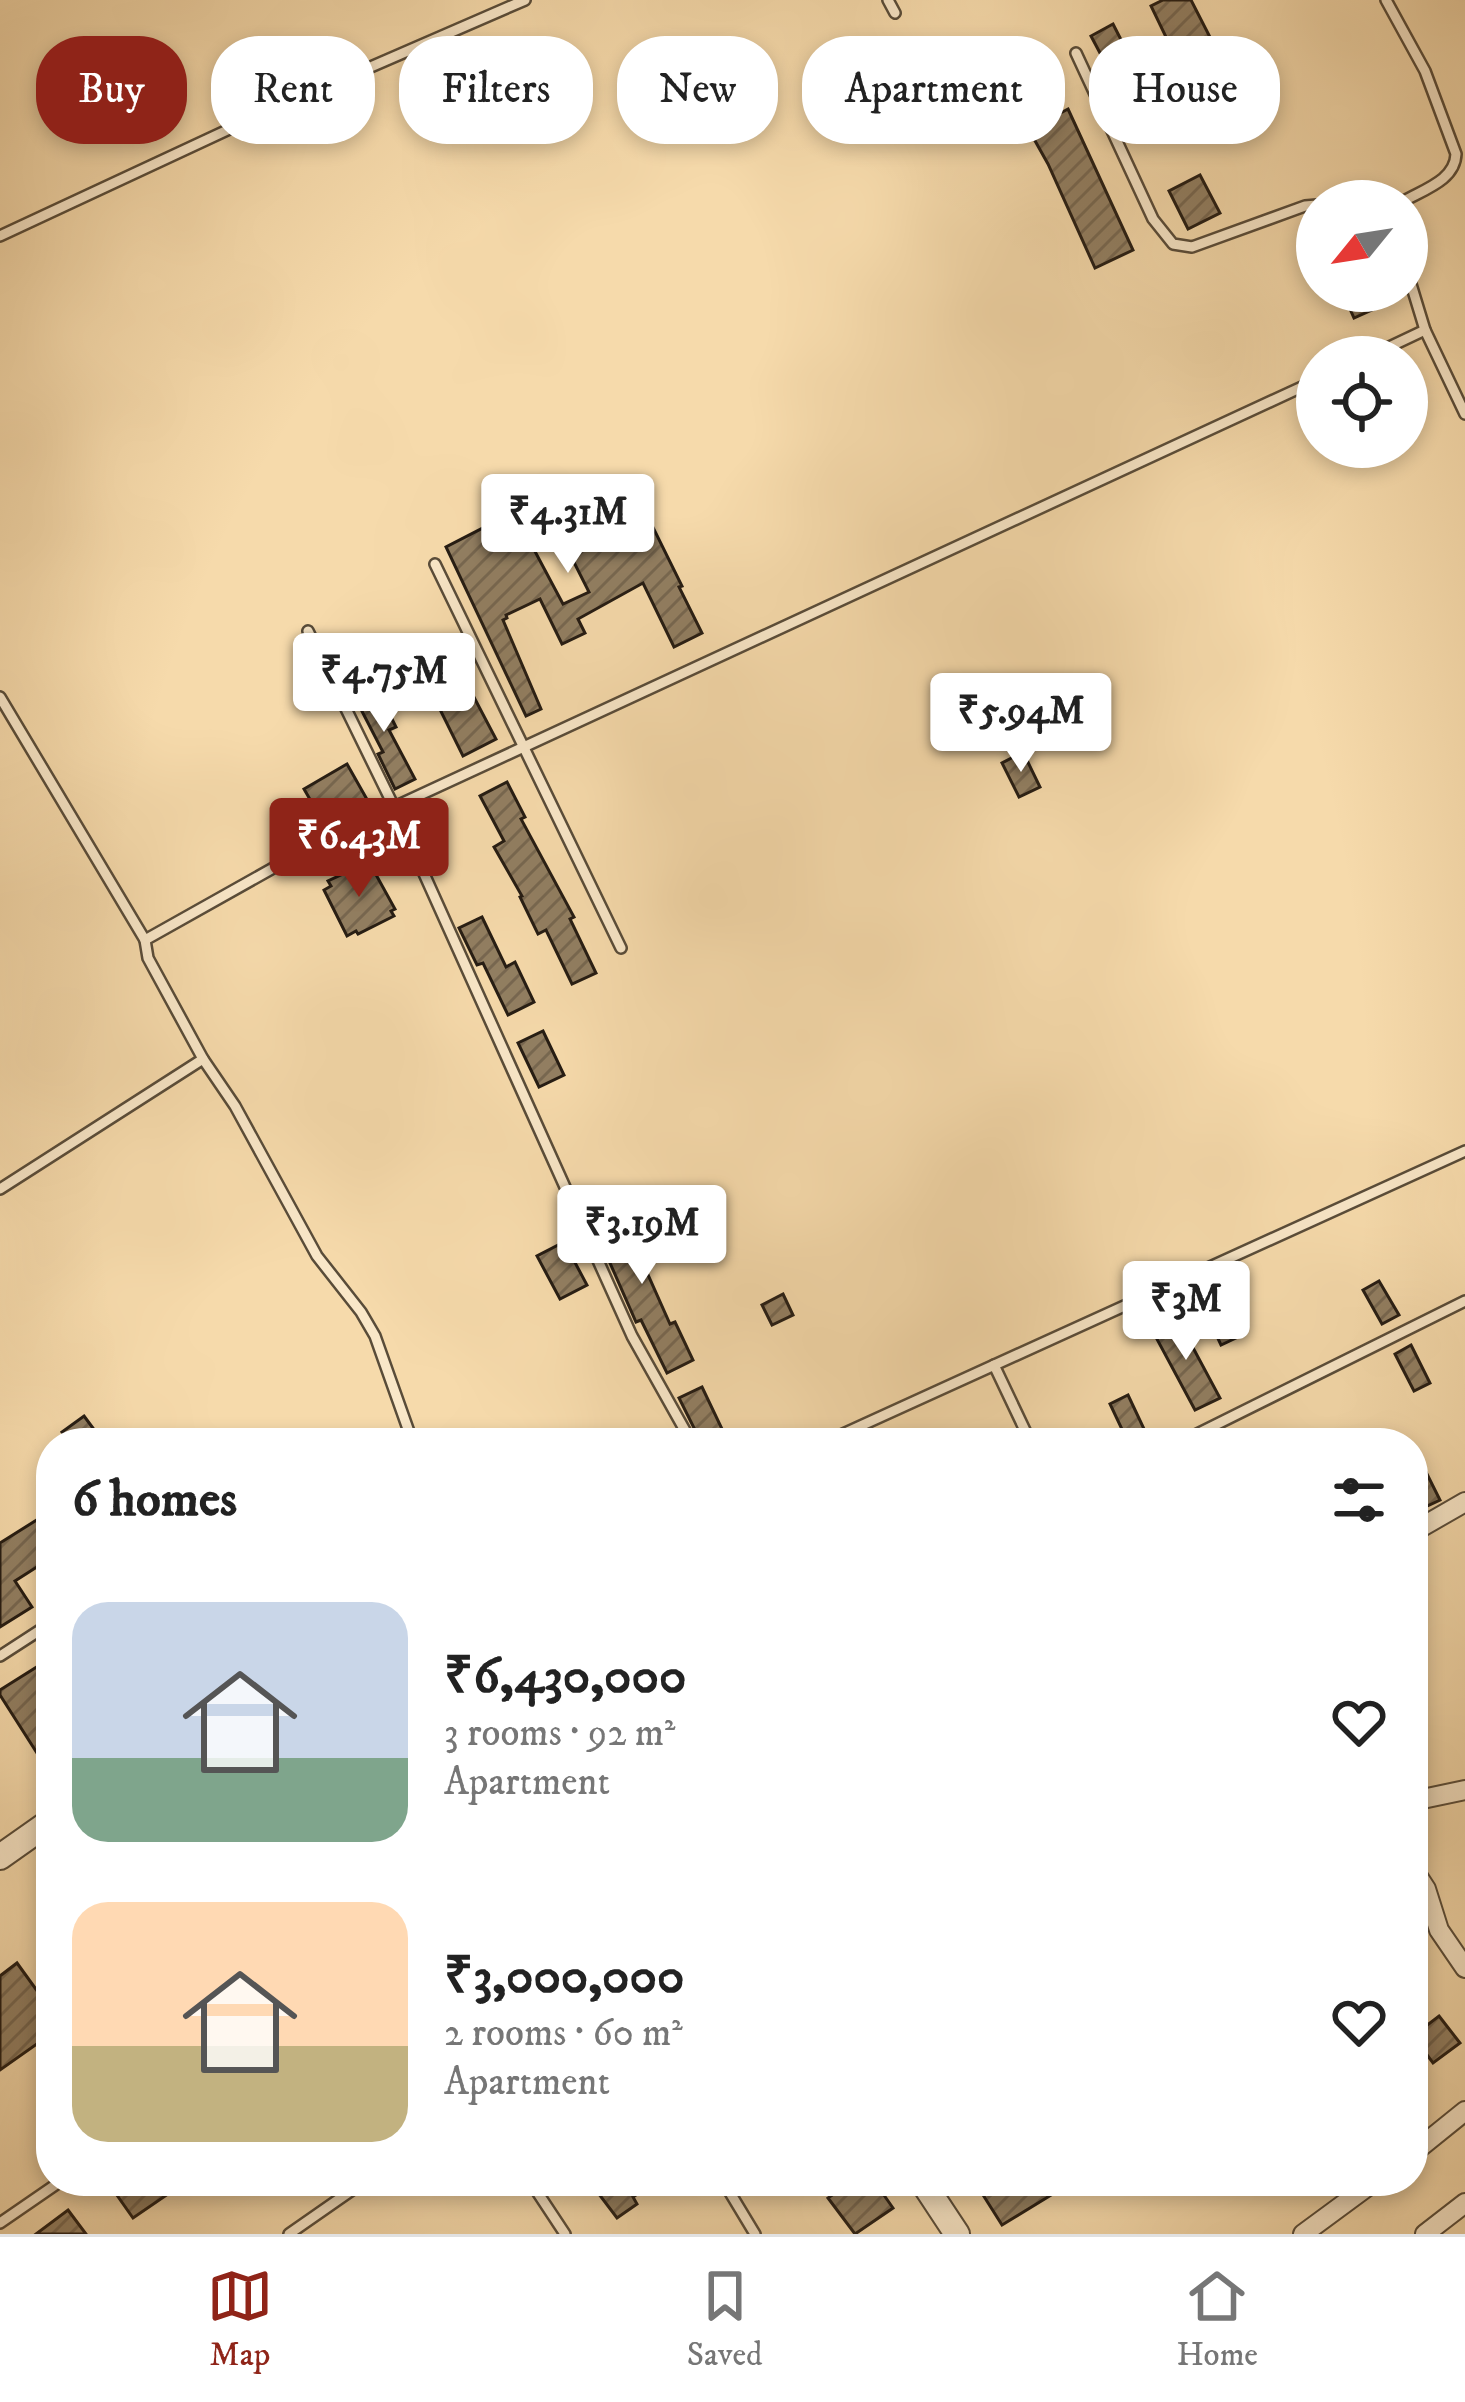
<!DOCTYPE html>
<html lang="en">
<head>
<meta charset="utf-8">
<style>
	body { margin:0; font-family:"IM FELL DW Pica",serif; background:#f6f6f6; color:#222; height:100vh; display:flex; flex-direction:column; font-size:45px; white-space:nowrap }
	* { box-sizing:border-box; margin:0 }
	p { font-size:39px; color:#767676 }
	.icon { flex:none; width:66px; height:66px; fill:none; stroke:currentColor; stroke-width:2; stroke-linecap:round; stroke-linejoin:round }
	.map { position:relative; flex:1; overflow:hidden }
	.sheet { position:absolute; left:36px; top:1428px; width:1392px; height:768px; display:flex; flex-direction:column; background:#fff; border-radius:48px; box-shadow:0 6px 18px #0003 }
	.sheet>* { flex:none }
	.guide { position:absolute; left:36px; top:36px; width:1395px; height:108px; display:flex; gap:24px }
	.needle { width:78px; rotate:240deg }
	.controls { position:absolute; left:1296px; top:180px; display:grid; gap:24px }
	.controls a { display:grid; place-items:center; width:132px; height:132px; border-radius:50%; background:#fff; box-shadow:0 6px 18px #0003; font-size:60px }
	.price { position:absolute; translate:-50% -102px; padding:0 27px; border-radius:12px; background:#fff; color:#222; font-size:39px; line-height:78px; filter:drop-shadow(0 3px 6px #0008) }
	.price::after { content:''; position:absolute; left:50%; top:72px; width:36px; height:27px; margin-left:-18px; background:inherit; clip-path:polygon(0 0,100% 0,50% 100%) }
	.price.selected { background:#8f2418; color:#fff }
	ul { padding:0; list-style:none }
	li { display:flex; align-items:center; gap:36px; height:300px; padding:0 36px }
	li span { display:grid; place-items:center; flex:none; width:336px; height:240px; border-radius:36px; color:#555 }
	li>.icon { margin-inline-start:auto }
	span .icon { width:144px; height:144px; fill:#fffc; stroke-width:1 }
	li b { font-size:51px }
	h2 { display:flex; justify-content:space-between; align-items:center; height:144px; padding:0 36px; font-size:51px }
	.pill { padding:0 42px; border-radius:48px; background:#fff; box-shadow:0 6px 18px #0003; font-size:42px; line-height:108px }
	.pill.selected { background:#8f2418; color:#fff }
	.tabs { display:flex; justify-content:space-around; align-items:center; height:168px; border-top:3px solid #e0e0e0; background:#fff; font-size:33px; color:#767676 }
	.tabs a { display:grid; justify-items:center; gap:6px }
	.tabs .selected { color:#8f2418 }
	.map>svg:first-child { display:block }
	.building { fill:url(#building-hatch); stroke:#251c13; stroke-width:3 }
	.lines { fill:none; stroke-linecap:round; stroke-linejoin:round }
	.service-casing { stroke:#594c39; stroke-width:14 }
	.minor-casing { stroke:#594c39; stroke-width:22 }
	.tertiary-casing { stroke:#594c39; stroke-width:28 }
	.service { stroke:#f9e7c8; stroke-width:9 }
	.minor { stroke:#f9e7c8; stroke-width:18 }
	.tertiary { stroke:#f9e7c8; stroke-width:24 }
</style>
</head>
<body>
<div class="map">
<svg width="1465" height="2234" viewBox="0 0 1465 2234">
	<defs>
		<pattern id="building-hatch" width="6" height="6" patternUnits="userSpaceOnUse" patternTransform="scale(3)"><rect width="6" height="6" fill="#927f62"/><path d="M-1 1l2-2M0 6l6-6M5 7l2-2" fill="none" stroke="#776750"/></pattern>
	</defs>
	<rect width="100%" height="100%" fill="#f6daab"/>
	<filter id="stains"><feTurbulence type="fractalNoise" baseFrequency=".00167" numOctaves="4"/><feColorMatrix values="0 0 0 0 .2 0 0 0 0 .09 0 0 0 0 .02 0 0 0 .5 -.17"/></filter>
	<radialGradient id="worn" r=".72"><stop offset=".6" stop-color="#630" stop-opacity="0"/><stop offset="1" stop-color="#630" stop-opacity=".3"/></radialGradient>
	<g class="building">
		<polygon points="1163,0 1191,0 1215,47 1221,44 1235,73 1193,93 1151,6"/>
		<polygon points="1113,24 1155,106 1138,115 1115,67 1109,70 1091,36"/>
		<polygon points="1068,109 1133,250 1095,268 1048,164 1029,130"/>
		<polygon points="1200,175 1220,213 1188,229 1169,191"/>
		<polygon points="1342,291 1365,291 1374,309 1354,318"/>
		<polygon points="571,486 589,520 638,497 682,586 679,587 702,633 674,647 643,583 578,619 585,633 562,644 540,599 506,615 507,618 503,620 541,709 526,716 446,547 514,512 563,604 589,592 543,501"/>
		<polygon points="450,642 469,681 466,682 496,739 463,756 415,659"/>
		<polygon points="374,683 396,727 389,730 415,779 395,789 378,754 383,752 353,694"/>
		<polygon points="1023,752 1040,787 1019,797 1002,763"/>
		<polygon points="347,764 369,803 326,827 304,789"/>
		<polygon points="507,782 525,817 521,819 574,917 570,919 596,973 572,984 546,930 538,934 520,897 522,896 494,847 504,841 480,796"/>
		<polygon points="369,862 395,909 391,911 394,916 358,934 356,931 347,936 324,890 331,886 328,881"/>
		<polygon points="482,917 506,967 515,962 534,1002 508,1015 483,963 477,965 459,928"/>
		<polygon points="543,1031 564,1075 539,1087 518,1043"/>
		<polygon points="635,1210 655,1253 641,1259 670,1324 675,1322 693,1360 667,1373 641,1320 636,1322 595,1229"/>
		<polygon points="564,1242 587,1285 560,1299 537,1256"/>
		<polygon points="1379,1281 1399,1315 1382,1324 1363,1290"/>
		<polygon points="1220,1293 1240,1336 1221,1345 1201,1302"/>
		<polygon points="783,1294 793,1315 772,1325 762,1305"/>
		<polygon points="1176,1316 1220,1398 1195,1410 1151,1328"/>
		<polygon points="1411,1345 1430,1383 1414,1391 1395,1354"/>
		<polygon points="702,1387 723,1431 701,1442 679,1398"/>
		<polygon points="1128,1395 1145,1431 1127,1440 1110,1404"/>
		<polygon points="84,1416 104,1443 71,1443 62,1432"/>
		<polygon points="1413,1446 1440,1500 1425,1507 1413,1484"/>
		<polygon points="51,1511 51,1558 15,1581 32,1607 0,1627 0,1543"/>
		<polygon points="51,1658 51,1775 0,1695 0,1690"/>
		<polygon points="17,1963 51,2010 51,2034 0,2070 0,1976"/>
		<polygon points="1439,2016 1460,2043 1433,2063 1413,2036"/>
		<polygon points="107,2181 187,2181 133,2218"/>
		<polygon points="589,2181 657,2181 633,2197 637,2204 617,2218"/>
		<polygon points="852,2181 874,2181 893,2208 855,2234 828,2198"/>
		<polygon points="987,2181 1074,2181 1002,2225 978,2187"/>
		<polygon points="68,2210 86,2234 36,2234"/>
	</g>
	<g class="lines">
		<defs>
			<g id="service">
				<polyline points="888,0 895,13"/>
				<path d="M1386,0l39,71 31,83c-1,26 -31,35 -52,47"/>
				<polyline points="1076,53 1153,219 1173,244 1192,247 1305,206 1317,205"/>
				<polyline points="0,236 251,119 525,0"/>
				<polyline points="1407,271 1425,330 1465,414"/>
				<polyline points="1368,357 1425,330"/>
				<polyline points="435,564 621,948"/>
				<polyline points="308,631 394,807 632,1336 692,1443"/>
				<polyline points="0,697 145,940"/>
				<polyline points="0,1189 203,1059"/>
				<polyline points="994,1365 1031,1443"/>
				<polyline points="413,1443 375,1336 361,1312 317,1256 235,1106 203,1059 148,958 145,940 316,844 394,807 1317,380"/>
				<polyline points="823,1443 1465,1151"/>
				<polyline points="1179,1443 1465,1301"/>
				<polyline points="0,1656 51,1623"/>
				<polyline points="530,2181 565,2234"/>
				<polyline points="723,2181 755,2234"/>
				<polyline points="0,2223 61,2181"/>
				<polyline points="289,2234 365,2181"/>
			</g>
			<g id="minor">
				<polyline points="1413,1532 1465,1502"/>
				<polyline points="1413,1801 1465,1790"/>
				<polyline points="1413,1869 1426,1889 1439,1930 1465,1968"/>
				<polyline points="1413,2153 1465,2111"/>
				<polyline points="1303,2234 1375,2181"/>
				<polyline points="1425,2234 1465,2203"/>
			</g>
			<g id="tertiary">
				<polyline points="0,1857 51,1821"/>
				<polyline points="922,2181 957,2234"/>
			</g>
		</defs>
		<use href="#service" class="service-casing"/>
		<use href="#minor" class="minor-casing"/>
		<use href="#tertiary" class="tertiary-casing"/>
		<use href="#service" class="service"/>
		<use href="#minor" class="minor"/>
		<use href="#tertiary" class="tertiary"/>
	</g>
	<rect width="100%" height="100%" filter="url(#stains)"/>
	<rect width="100%" height="100%" fill="url(#worn)"/>
</svg>
<div class="controls">
<a><svg class="needle" viewBox="-14 -14 28 28"><path d="M0-13l5 13h-10z" fill="#e53935"/><path d="M0 13l5-13h-10z" fill="#767676"/></svg></a>
<a><svg class="icon" aria-label="locate" viewBox="0 0 24 24"><circle cx="12" cy="12" r="6"/><path d="M12 2v4M12 18v4M2 12h4M18 12h4"/></svg></a>
</div>
<b class="price" style="left:568px;top:576px">₹4.31M</b>
<b class="price" style="left:384px;top:735px">₹4.75M</b>
<b class="price" style="left:1021px;top:775px">₹5.94M</b>
<b class="price selected" style="left:359px;top:900px">₹6.43M</b>
<b class="price" style="left:642px;top:1287px">₹3.19M</b>
<b class="price" style="left:1186px;top:1363px">₹3M</b>
<div class="guide">
<a class="pill selected">Buy</a>
<a class="pill">Rent</a>
<a class="pill">Filters</a>
<a class="pill">New</a>
<a class="pill">Apartment</a>
<a class="pill">House</a>
</div>
<section class="sheet">
<h2>6 homes<svg class="icon" aria-label="filters" viewBox="0 0 24 24"><path d="M4 7h16M4 17h16"/><circle cx="9" cy="7" r="2"/><circle cx="15" cy="17" r="2"/></svg></h2>
<ul>
<li><span style="background:linear-gradient(#c9d6e8 65%,#7fa58c 0)"><svg class="icon" aria-label="home" viewBox="0 0 24 24"><path d="M3 11l9-7 9 7M6 9v11h12V9"/></svg></span><div><b>₹6,430,000</b><p>3 rooms · 92 m²</p><p>Apartment</p></div><svg class="icon" aria-label="heart" viewBox="0 0 24 24"><path d="M12 20l-8-8c-3-5 5-10 8-4 3-6 11-1 8 4z"/></svg></li>
<li><span style="background:linear-gradient(#ffd9b3 60%,#c2b280 0)"><svg class="icon" aria-label="home" viewBox="0 0 24 24"><path d="M3 11l9-7 9 7M6 9v11h12V9"/></svg></span><div><b>₹3,000,000</b><p>2 rooms · 60 m²</p><p>Apartment</p></div><svg class="icon" aria-label="heart" viewBox="0 0 24 24"><path d="M12 20l-8-8c-3-5 5-10 8-4 3-6 11-1 8 4z"/></svg></li>
</ul>
</section>
</div>
<nav class="tabs">
<a class="selected"><svg class="icon" aria-label="map" viewBox="0 0 24 24"><path d="M3 6l6-2 6 2 6-2v14l-6 2-6-2-6 2zM9 4v14M15 6v14"/></svg>Map</a>
<a><svg class="icon" aria-label="saved" viewBox="0 0 24 24"><path d="M7 4h10v16l-5-4-5 4z"/></svg>Saved</a>
<a><svg class="icon" aria-label="home" viewBox="0 0 24 24"><path d="M3 11l9-7 9 7M6 9v11h12V9"/></svg>Home</a>
</nav>
</body>
</html>
